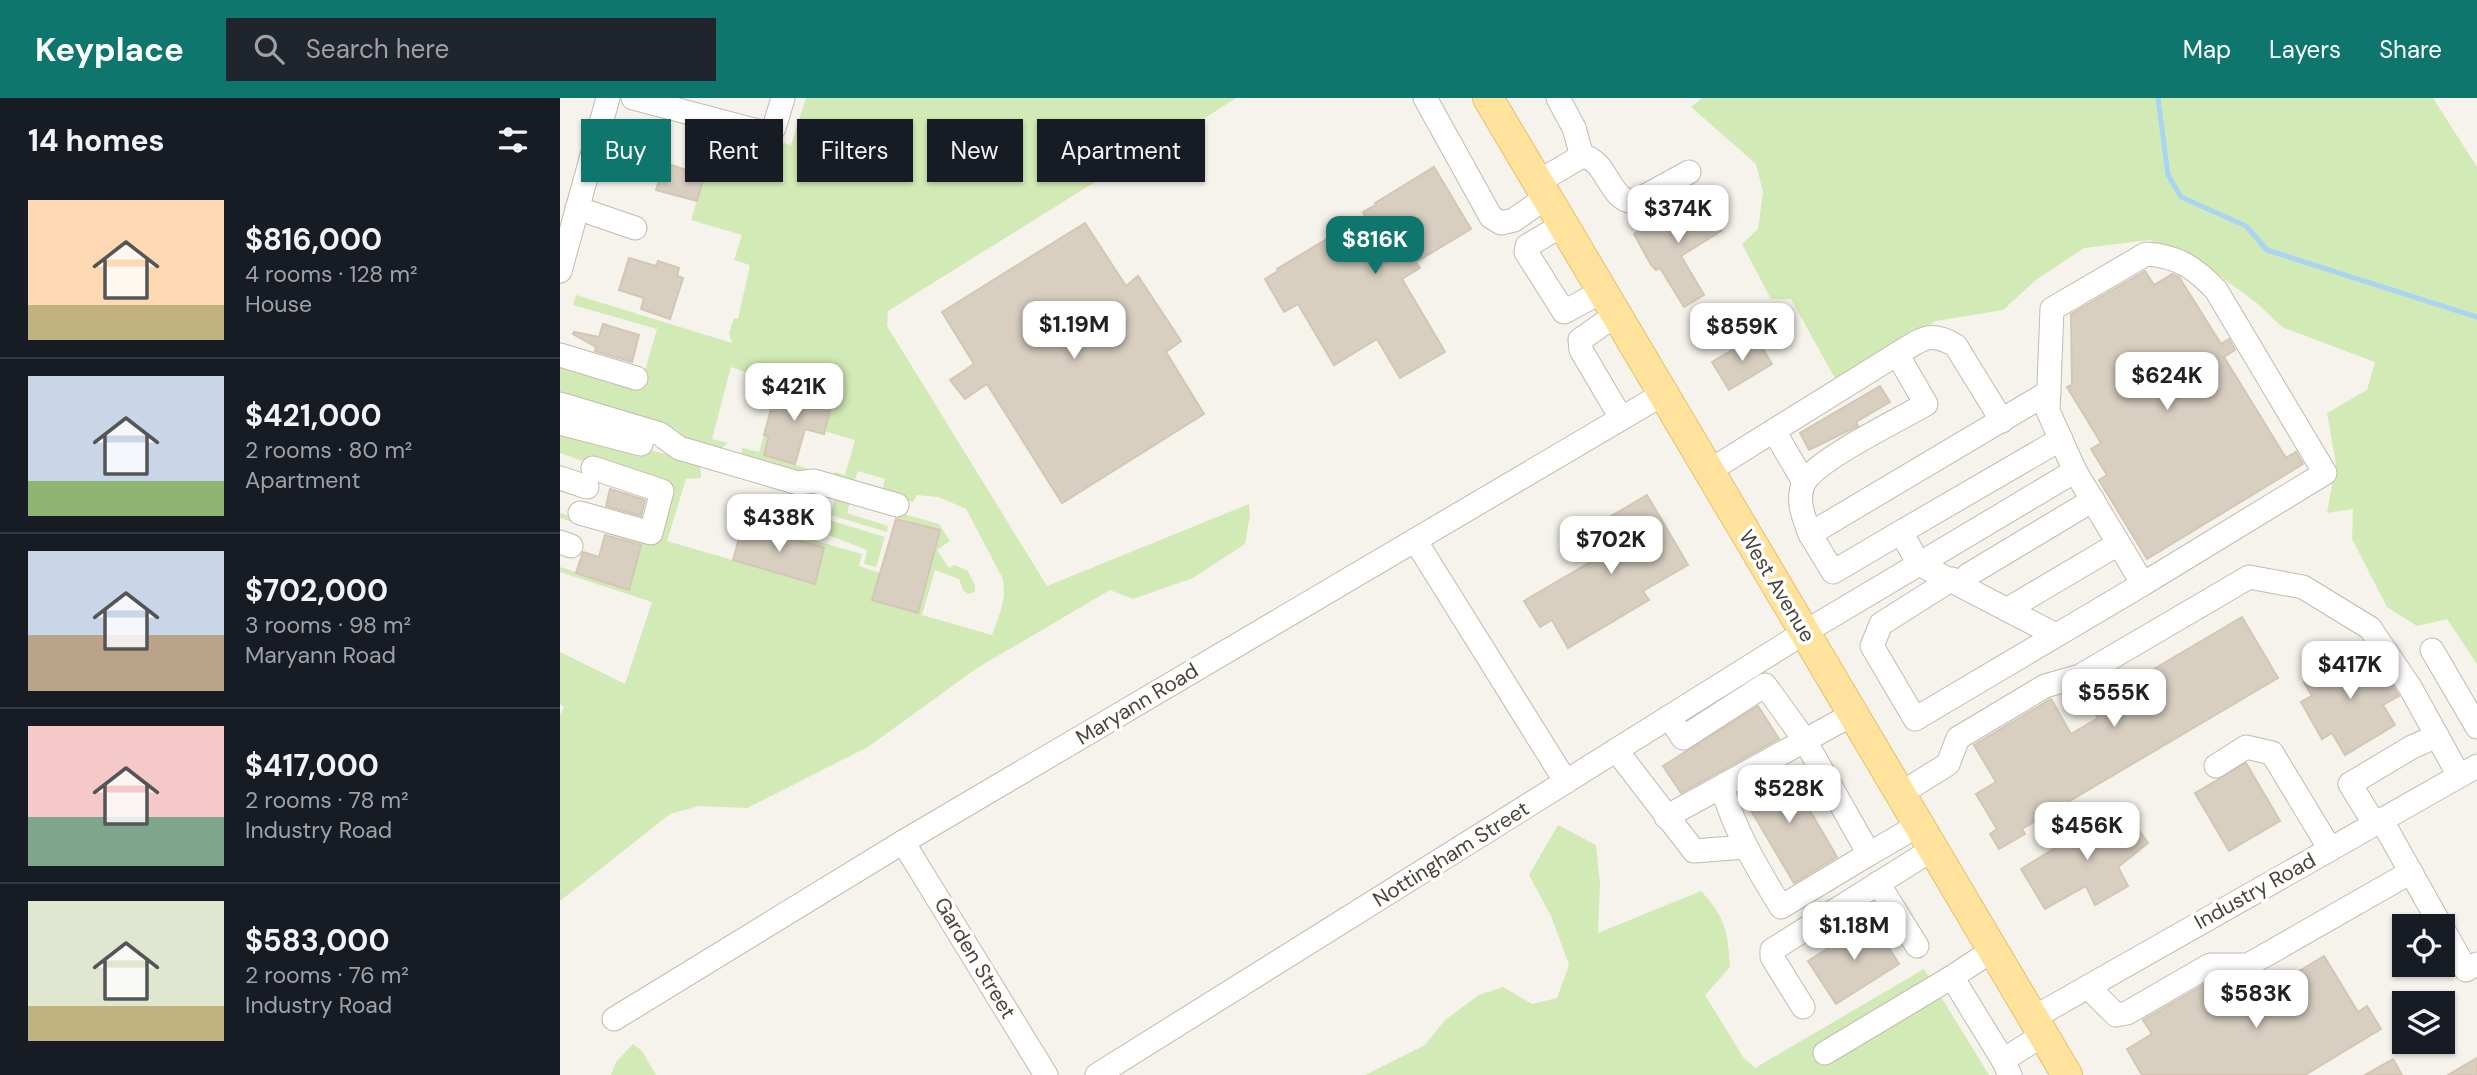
<!DOCTYPE html>
<html lang="en">
<head>
<meta charset="utf-8">
<style>
	body { margin:0; font-family:"DM Sans",sans-serif; background:#20242c; color:#f1f3f6; height:100vh; display:flex; flex-direction:column; font-size:26px; white-space:nowrap }
	* { box-sizing:border-box; margin:0 }
	p { font-size:23px; color:#9ea1a6 }
	.icon { flex:none; width:38px; height:38px; fill:none; stroke:currentColor; stroke-width:2; stroke-linecap:round; stroke-linejoin:round }
	.map { position:relative; flex:1; overflow:hidden }
	.details { display:flex; flex-direction:column; background:#171b24; width:560px }
	.details>* { flex:none }
	.top-card { position:absolute; left:21px; top:21px; width:665px; height:63px; display:flex; gap:14px }
	.buttons { position:absolute; left:1832px; top:816px; display:grid; gap:14px }
	.buttons a { display:grid; place-items:center; width:63px; height:63px; border-radius:0px; background:#171b24; box-shadow:0 2px 5px #0004; font-size:35px }
	.price { position:absolute; translate:-50% -60px; padding:0 16px; border-radius:14px; background:#fff; color:#222; font-size:23px; line-height:46px; filter:drop-shadow(0 2px 4px #0008) }
	.price::after { content:''; position:absolute; left:50%; top:42px; width:21px; height:16px; margin-left:-10px; background:inherit; clip-path:polygon(0 0,100% 0,50% 100%) }
	.price.on { background:#0f766e; color:#fff }
	ul { padding:0; list-style:none }
	li { display:flex; align-items:center; gap:21px; height:175px; padding:0 28px }
	li+li { border-top:2px solid #363941 }
	li span { display:grid; place-items:center; flex:none; width:196px; height:140px; border-radius:0px; color:#555 }
	li>.icon { margin-inline-start:auto }
	span .icon { width:84px; height:84px; fill:#fffc; stroke-width:1 }
	li b { font-size:30px }
	h2 { display:flex; justify-content:space-between; align-items:center; height:84px; padding:0 28px; font-size:30px }
	.tag { padding:0 24px; border-radius:0px; background:#171b24; box-shadow:0 2px 5px #0004; font-size:24px; line-height:63px }
	.tag.on { background:#0f766e; color:#fff }
	header { display:flex; align-items:center; gap:42px; box-sizing:border-box; height:98px; padding:0 35px; background:#0f766e; color:#fff }
	header strong { font-size:33px }
	nav { display:flex; gap:38px; margin-inline-start:auto; font-size:24px }
	.search { width:490px; height:63px; background:#20242c; display:flex; align-items:center; gap:18px; box-sizing:border-box; padding:0 24px; border-radius:0px; color:#9ea1a6; font-size:26px }
	main { display:flex; flex:1; min-height:0 }
	.map>svg:first-child { display:block }
	.green { fill:#d2eab5 }
	.lines { fill:none; stroke-linecap:round; stroke-linejoin:round }
	.stream { stroke:#a9d4f2; stroke-width:5 }
	.building { fill:#d8cfc1; stroke:#d3c7b4; stroke-width:2 }
	.minor-casing { stroke:#c2bbae; stroke-width:25 }
	.major-casing { stroke:#e6c16a; stroke-width:32 }
	.path { stroke:#c4b79f; stroke-width:2.5; stroke-dasharray:3.5 3.5; stroke-linecap:butt }
	.minor { stroke:#fff; stroke-width:23 }
	.major { stroke:#ffe39c; stroke-width:30 }
	.labels { text-anchor:middle; stroke-width:7; stroke-linejoin:round; paint-order:stroke }
	.street-label { font-size:21px; fill:#4b4439; stroke:#fff }
</style>
</head>
<body>
<header>
<strong>Keyplace</strong>
<div class="search"><svg class="icon" aria-label="search" viewBox="0 0 24 24"><circle cx="10" cy="10" r="6"/><path d="M15 15l6 6"/></svg>Search here</div>
<nav><a>Map</a><a>Layers</a><a>Share</a></nav>
</header>
<main>
<section class="details">
<h2>14 homes<svg class="icon" aria-label="filters" viewBox="0 0 24 24"><path d="M4 7h16M4 17h16"/><circle cx="9" cy="7" r="2"/><circle cx="15" cy="17" r="2"/></svg></h2>
<ul>
<li><span style="background:linear-gradient(#ffd9b3 75%,#c2b280 0)"><svg class="icon" aria-label="home" viewBox="0 0 24 24"><path d="M3 11l9-7 9 7M6 9v11h12V9"/></svg></span><div><b>$816,000</b><p>4 rooms · 128 m²</p><p>House</p></div></li>
<li><span style="background:linear-gradient(#c9d6e8 75%,#8fb573 0)"><svg class="icon" aria-label="home" viewBox="0 0 24 24"><path d="M3 11l9-7 9 7M6 9v11h12V9"/></svg></span><div><b>$421,000</b><p>2 rooms · 80 m²</p><p>Apartment</p></div></li>
<li><span style="background:linear-gradient(#c9d6e8 60%,#b9a48a 0)"><svg class="icon" aria-label="home" viewBox="0 0 24 24"><path d="M3 11l9-7 9 7M6 9v11h12V9"/></svg></span><div><b>$702,000</b><p>3 rooms · 98 m²</p><p>Maryann Road</p></div></li>
<li><span style="background:linear-gradient(#f6c9c9 65%,#7fa58c 0)"><svg class="icon" aria-label="home" viewBox="0 0 24 24"><path d="M3 11l9-7 9 7M6 9v11h12V9"/></svg></span><div><b>$417,000</b><p>2 rooms · 78 m²</p><p>Industry Road</p></div></li>
<li><span style="background:linear-gradient(#dfe7d0 75%,#c2b280 0)"><svg class="icon" aria-label="home" viewBox="0 0 24 24"><path d="M3 11l9-7 9 7M6 9v11h12V9"/></svg></span><div><b>$583,000</b><p>2 rooms · 76 m²</p><p>Industry Road</p></div></li>
</ul>
</section>
<div class="map">
<svg width="1917" height="977" viewBox="0 0 1917 977">
	<rect width="100%" height="100%" fill="#f6f3ec"/>
	<g class="green">
		<path d="M246,0h430l-120,77 -13,2 -215,134 -1,15 160,260 202,-82 1,11 -5,29 -52,34 -60,21 -23,-9 -133,78 -109,79 -121,61 -48,-2 -29,8 -110,87v-186l4,-8 -4,-3v-52l65,32 27,-82 -92,-30v-5l69,22 12,-44 -81,-27v-5l95,27 17,-49 -112,-38v-24l140,33 1,16 -15,1 -19,62 147,43 10,-36 -40,-12 1,-4 77,22 -3,12 21,7 -8,27 45,13 23,-83 -42,-12 2,-5 39,11 11,17 -13,9 12,18 5,-3 13,5 8,15v7l-7,2 -5,-4 -4,-11 -24,-9 -13,45 70,20c7,-20 16,-37 10,-58l-36,-68 -27,-12 -22,-2 -4,7 -31,-11 3,-12 -27,-8 -4,11 -21,-6 2,-4 10,3 10,-35 -31,-9 7,-29 -47,-16 -6,21 -6,-2 6,-21 -47,-17 -19,72 16,4 -9,8 -159,-52v-38l81,23 16,-55 -84,-24 3,-10 156,48 -3,-10 5,-15 4,1 12,-54 -16,-5 8,-25 -51,-15 25,-81 49,18 5,-18 21,6z"/>
		<polygon points="1142,0 1873,0 1917,69 1917,566 1887,521 1857,528 1827,509 1792,441 1793,411 1767,415 1776,366 1767,315 1807,292 1815,264 1722,229 1698,206 1652,172 1590,142 1524,150 1476,182 1443,212 1376,223 1277,284 1231,201 1211,201 1182,146 1198,131 1203,94 1196,66 1131,9"/>
		<polygon points="204,337 209,338 204,357 255,373 257,379 182,360 182,350 199,354"/>
		<polygon points="275,397 290,404 287,415 328,428 327,434 271,417"/>
		<polygon points="191,400 204,404 214,427 185,419"/>
		<polygon points="209,406 255,419 251,436 226,430 229,417 221,415 217,423"/>
		<polygon points="259,419 325,439 316,469 304,466 307,452 255,432"/>
		<path d="M998,727l38,20 4,39 -2,49 103,-42c24,26 27,40 29,76l-25,28 38,62 12,11 169,-99 65,106h-624l60,-30 20,-25 34,-25 24,-8 29,17 25,-6 12,-33 -18,-49 -22,-41z"/>
		<polygon points="73,946 82,953 96,977 51,977 56,964"/>
	</g>
	<g class="lines">
		<polyline class="stream" points="1598,0 1608,77 1621,99 1686,128 1707,152 1917,219"/>
	</g>
	<g class="building">
		<polygon points="105,65 144,78 137,103 96,92"/>
		<polygon points="874,69 911,131 856,164 860,170 842,181 885,254 840,280 817,241 774,267 738,206 724,214 705,181 718,173 717,171 805,118 803,114 816,107 815,105"/>
		<polygon points="1141,99 1161,133 1121,158 1144,197 1124,209 1100,170 1096,172 1091,167 1074,136 1115,107 1118,112"/>
		<polygon points="525,125 566,188 578,178 621,243 606,254 644,316 502,405 427,286 405,301 390,282 414,266 382,214"/>
		<polygon points="69,160 96,168 98,163 119,170 117,178 123,180 110,221 81,211 84,200 59,192"/>
		<polygon points="1585,173 1594,187 1612,176 1619,179 1661,246 1669,241 1675,252 1664,259 1726,360 1736,354 1743,366 1587,461 1539,382 1547,377 1531,351 1541,345 1507,289 1512,287 1511,216"/>
		<polygon points="43,226 79,237 72,264 35,253 36,249 13,236 14,234 39,239"/>
		<polygon points="1195,238 1212,266 1169,292 1152,264"/>
		<polygon points="224,288 272,304 264,336 245,331 235,366 204,357 209,338 204,337 212,307 218,309"/>
		<polygon points="1320,288 1330,304 1296,324 1298,328 1249,352 1240,335"/>
		<polygon points="50,391 85,402 81,418 46,408"/>
		<polygon points="1087,397 1128,467 1083,493 1089,502 1008,550 992,522 980,529 964,503 1056,449 1041,424"/>
		<polygon points="336,421 380,432 358,515 312,502"/>
		<polygon points="183,426 264,450 255,486 173,462"/>
		<polygon points="45,437 81,447 69,492 16,475 23,454 39,459"/>
		<polygon points="1682,519 1718,580 1462,731 1465,736 1439,751 1430,736 1437,731 1416,696 1436,684 1414,647 1491,601 1511,636 1538,620 1531,608"/>
		<polygon points="1798,551 1806,565 1814,560 1839,598 1823,607 1835,627 1785,657 1772,635 1762,641 1741,604 1752,598 1744,584"/>
		<polygon points="1198,608 1219,641 1121,695 1103,668"/>
		<polygon points="1686,665 1720,723 1669,753 1635,695"/>
		<polygon points="1225,670 1277,759 1234,785 1180,694"/>
		<polygon points="1562,709 1588,745 1558,769 1568,788 1535,807 1526,788 1485,811 1461,771"/>
		<polygon points="1312,823 1339,866 1276,906 1248,863"/>
		<polygon points="1764,858 1798,914 1807,908 1821,931 1745,977 1582,977 1567,951 1592,936 1583,922 1652,882 1671,914"/>
		<polygon points="1917,960 1917,977 1888,977"/>
		<polygon points="1833,961 1842,977 1805,977"/>
	</g>
	<g class="lines">
		<defs>
			<g id="minor">
				<polyline points="73,0 205,35 214,30 223,0"/>
				<polyline points="865,0 931,119 941,125 954,122 988,98"/>
				<polyline points="998,0 1014,30 1022,58"/>
				<path d="M978,84l44,-26c26,4 26,44 52,46l55,-30"/>
				<polyline points="17,110 75,130"/>
				<polyline points="1004,126 967,148 966,154 1004,214 1043,193"/>
				<path d="M1586,156c32,2 49,14 70,36l109,183 -182,111 -68,-113 -27,-60 4,-102z"/>
				<polyline points="0,173 48,0"/>
				<polyline points="1057,216 1020,242 1021,252 1061,320"/>
				<path d="M1337,256c24,-14 33,-25 59,-8l46,75"/>
				<polyline points="0,257 76,280"/>
				<polyline points="1489,294 1250,436 1273,474 1341,434 1359,466 1496,537"/>
				<polyline points="0,306 100,336 119,350 238,385 254,383 337,407"/>
				<polyline points="0,325 81,346"/>
				<polyline points="1214,333 1244,384"/>
				<path d="M1149,373l188,-117 29,50c-27,16 -106,54 -121,77 -10,17 -1,37 5,53"/>
				<polyline points="0,380 27,389"/>
				<polyline points="20,415 91,435 102,393 33,370"/>
				<polyline points="1341,434 1501,341"/>
				<polyline points="855,442 1006,684"/>
				<polyline points="0,444 11,448"/>
				<polyline points="1392,481 1321,526 1312,548 1355,621 1583,486"/>
				<polyline points="1402,487 1408,477 1533,402"/>
				<polyline points="1448,511 1558,446"/>
				<polyline points="1872,552 1917,629"/>
				<polyline points="1109,619 1123,640 1205,587 1244,641 1309,756 1359,727"/>
				<polyline points="1056,652 1134,753 1185,749"/>
				<polyline points="1656,668 1686,649 1712,655 1770,751"/>
				<path d="M1162,689c13,44 35,81 59,120l88,-53"/>
				<polyline points="1340,696 1388,666 1398,640 1485,588 1520,578 1689,479 1743,489 1810,530 1850,589 1898,676"/>
				<polyline points="1106,719 1293,616"/>
				<polyline points="1821,721 1881,828"/>
				<polyline points="1814,725 1790,686 1852,649 1877,638"/>
				<polyline points="343,744 486,977"/>
				<polyline points="1318,785 1357,848"/>
				<polyline points="1883,831 1906,872 1917,866"/>
				<polyline points="1433,852 1392,879 1443,962"/>
				<polyline points="1528,889 1556,917 1567,915 1650,867 1688,867 1851,774"/>
				<polyline points="1243,909 1212,859 1212,852 1373,751"/>
				<polyline points="1473,920 1917,668"/>
				<polyline points="54,921 343,744 1103,296"/>
				<polyline points="1265,955 1392,879"/>
				<polyline points="537,977 1245,534 1515,373"/>
				<polyline points="1450,977 1443,962 1483,937"/>
			</g>
			<polyline id="major" points="928,0 1507,977"/>
		</defs>
		<use href="#minor" class="minor-casing"/>
		<use href="#major" class="major-casing"/>
		<polyline class="path" points="220,425 222,417 227,419 224,431"/>
		<use href="#minor" class="minor"/>
		<use href="#major" class="major"/>
	</g>
	<g class="labels">
		<g class="street-label">
			<text transform="translate(1217 488) rotate(59)" y="7">West Avenue</text>
			<text transform="translate(577 606) rotate(-31)" y="7">Maryann Road</text>
			<text transform="translate(891 756) rotate(-32)" y="7">Nottingham Street</text>
			<text transform="translate(1695 793) rotate(-29)" y="7">Industry Road</text>
			<text transform="translate(415 860) rotate(59)" y="7">Garden Street</text>
		</g>
	</g>
</svg>
<div class="buttons">
<a><svg class="icon" aria-label="locate" viewBox="0 0 24 24"><circle cx="12" cy="12" r="6"/><path d="M12 2v4M12 18v4M2 12h4M18 12h4"/></svg></a>
<a><svg class="icon" aria-label="layers" viewBox="0 0 24 24"><path d="M12 4l9 5-9 5-9-5zM3 14l9 5 9-5"/></svg></a>
</div>
<b class="price" style="left:1118px;top:147px">$374K</b>
<b class="price on" style="left:815px;top:178px">$816K</b>
<b class="price" style="left:514px;top:263px">$1.19M</b>
<b class="price" style="left:1182px;top:265px">$859K</b>
<b class="price" style="left:1607px;top:314px">$624K</b>
<b class="price" style="left:234px;top:325px">$421K</b>
<b class="price" style="left:219px;top:456px">$438K</b>
<b class="price" style="left:1051px;top:478px">$702K</b>
<b class="price" style="left:1790px;top:603px">$417K</b>
<b class="price" style="left:1554px;top:631px">$555K</b>
<b class="price" style="left:1229px;top:727px">$528K</b>
<b class="price" style="left:1527px;top:764px">$456K</b>
<b class="price" style="left:1294px;top:864px">$1.18M</b>
<b class="price" style="left:1696px;top:932px">$583K</b>
<div class="top-card">
<a class="tag on">Buy</a>
<a class="tag">Rent</a>
<a class="tag">Filters</a>
<a class="tag">New</a>
<a class="tag">Apartment</a>
</div>
</div>
</main>
</body>
</html>
